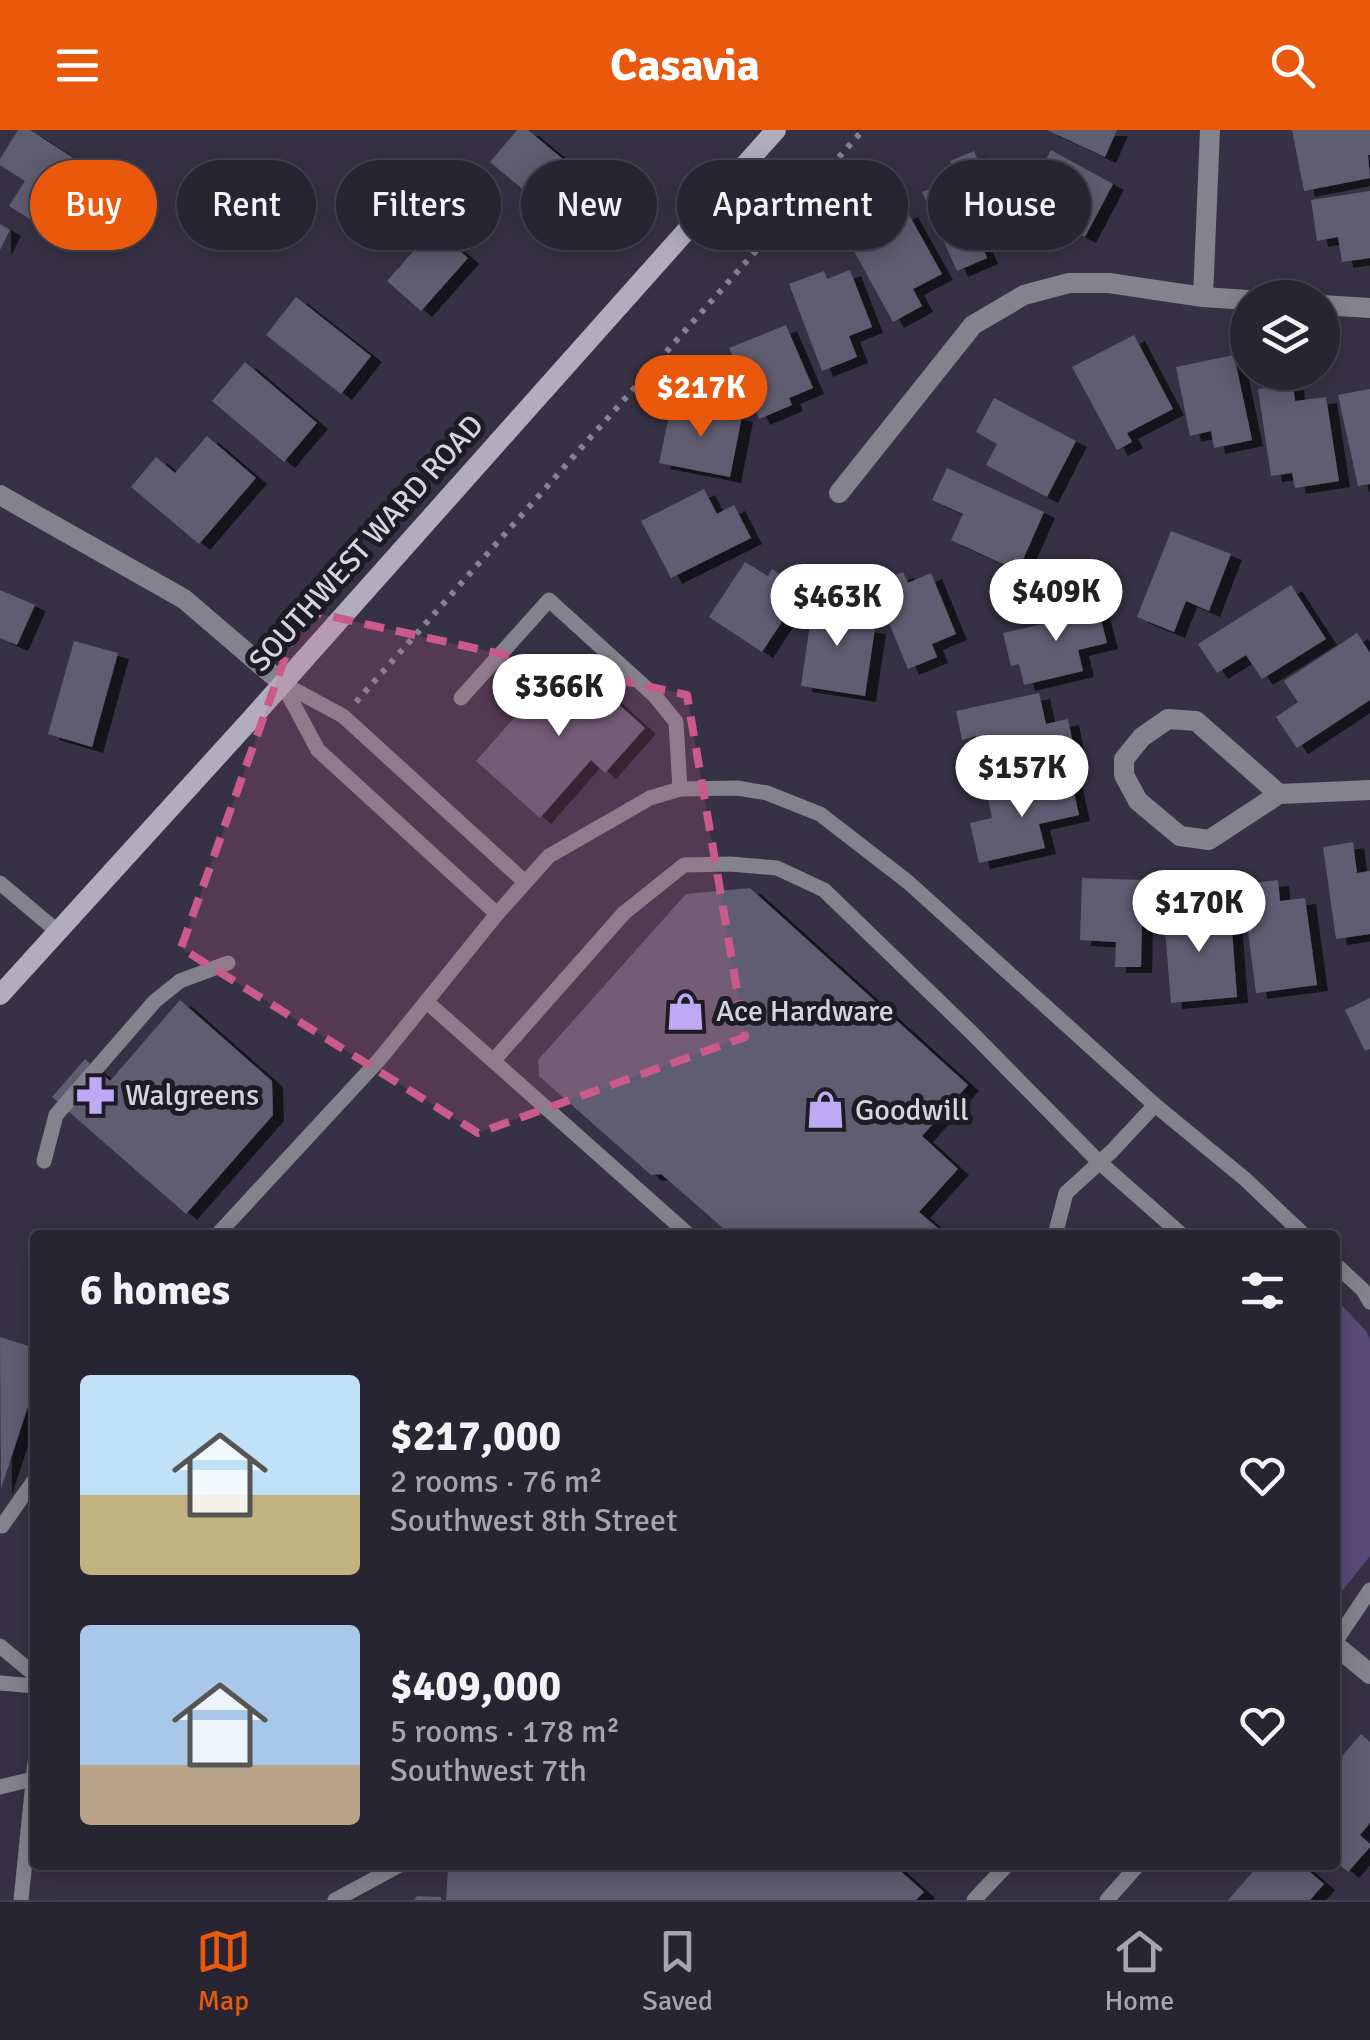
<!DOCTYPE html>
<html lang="en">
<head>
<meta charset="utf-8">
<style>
	body { margin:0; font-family:Signika,sans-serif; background:#34313f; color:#f1f3f6; height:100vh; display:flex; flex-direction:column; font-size:38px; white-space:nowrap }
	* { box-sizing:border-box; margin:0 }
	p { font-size:32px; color:#a5a5ac }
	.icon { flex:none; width:55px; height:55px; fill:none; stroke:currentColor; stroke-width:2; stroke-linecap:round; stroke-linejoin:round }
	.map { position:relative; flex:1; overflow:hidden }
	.drawer { position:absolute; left:30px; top:1100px; width:1310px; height:640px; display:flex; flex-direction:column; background:#282533; border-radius:10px; box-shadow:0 5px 25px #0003,0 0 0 2px #44424e }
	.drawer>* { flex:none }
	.hud { position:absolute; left:30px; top:30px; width:1310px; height:90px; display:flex; gap:20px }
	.controls { position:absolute; left:1230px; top:150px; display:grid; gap:20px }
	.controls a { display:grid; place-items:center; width:110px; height:110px; border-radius:50%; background:#282533; box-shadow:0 5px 25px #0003,0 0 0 2px #44424e; font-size:50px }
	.price { position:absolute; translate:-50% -85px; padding:0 22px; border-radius:35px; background:#fff; color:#222; font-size:32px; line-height:65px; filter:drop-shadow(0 2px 5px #0008) }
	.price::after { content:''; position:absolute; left:50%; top:60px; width:30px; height:22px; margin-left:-15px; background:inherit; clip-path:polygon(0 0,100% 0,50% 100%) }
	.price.active { background:#ea580c; color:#fff }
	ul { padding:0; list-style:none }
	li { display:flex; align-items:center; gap:30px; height:250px; padding:0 50px }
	li span { display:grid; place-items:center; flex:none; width:280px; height:200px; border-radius:10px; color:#555 }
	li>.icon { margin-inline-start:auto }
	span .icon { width:120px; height:120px; fill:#fffc; stroke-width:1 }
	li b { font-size:42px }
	h2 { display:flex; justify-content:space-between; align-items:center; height:120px; padding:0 50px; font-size:42px }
	.pill { padding:0 35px; border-radius:45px; background:#282533; box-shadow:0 5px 25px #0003,0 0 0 2px #44424e; font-size:35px; line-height:90px }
	.pill.active { background:#ea580c; color:#fff }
	header { display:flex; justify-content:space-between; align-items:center; height:130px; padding:0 50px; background:#ea580c; color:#fff; font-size:45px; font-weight:700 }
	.menu { display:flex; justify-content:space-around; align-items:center; height:140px; border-top:2px solid #44424e; background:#282533; font-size:28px; color:#a5a5ac }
	.menu a { display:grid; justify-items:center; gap:5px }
	.menu .active { color:#ea580c }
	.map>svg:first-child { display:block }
	.green { fill:#594b79 }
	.building { fill:#615c71; filter:url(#shadow) }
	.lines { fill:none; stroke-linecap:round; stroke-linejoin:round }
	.path { stroke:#878392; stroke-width:6; stroke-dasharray:5 8; stroke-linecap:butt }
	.service { stroke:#84828c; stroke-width:15 }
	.minor { stroke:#84828c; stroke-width:20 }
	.secondary { stroke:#b1adbd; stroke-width:20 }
	.marked { fill:#c95a8a; fill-opacity:0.2; stroke:#c95a8a; stroke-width:8; stroke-dasharray:20 12; stroke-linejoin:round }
	.labels { text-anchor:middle; stroke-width:10; stroke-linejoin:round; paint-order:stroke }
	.street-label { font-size:30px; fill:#d7d4e0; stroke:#1d1b23 }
	.poi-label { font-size:30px; fill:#d7d4e0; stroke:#1d1b23; text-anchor:start }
</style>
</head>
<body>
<header><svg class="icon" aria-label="menu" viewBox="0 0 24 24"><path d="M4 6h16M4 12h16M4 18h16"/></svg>Casavia<svg class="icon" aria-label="search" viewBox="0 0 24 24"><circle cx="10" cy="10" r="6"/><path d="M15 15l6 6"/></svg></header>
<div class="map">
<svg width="1370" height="1770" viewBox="0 0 1370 1770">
	<defs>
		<filter id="shadow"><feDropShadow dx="11" dy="6" stdDeviation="0" flood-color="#0009"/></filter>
	</defs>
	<rect width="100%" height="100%" fill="#363144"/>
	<polygon class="green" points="1335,1168 1366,1201 1370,1209 1370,1426 1335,1470"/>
	<g class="building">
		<polygon points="18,0 30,0 81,33 41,96 9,76 25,51 0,35 0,29"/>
		<polygon points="517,0 528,0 571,36 539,73 490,32"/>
		<polygon points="1047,0 1117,0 1105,27"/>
		<polygon points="1292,0 1370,0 1370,25 1368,25 1370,48 1304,61"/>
		<polygon points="1051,20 1113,54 1085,107 1022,74"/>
		<polygon points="974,21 1008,99 980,111 987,128 957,141 922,62 957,47 950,31"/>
		<polygon points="1370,61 1370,128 1342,132 1338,107 1317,111 1311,70"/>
		<polygon points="907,81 942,144 913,159 922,176 893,192 849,112"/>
		<polygon points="0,94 10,100 0,120"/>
		<polygon points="434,98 468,128 421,181 387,151"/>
		<polygon points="850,140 872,197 849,206 857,227 822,241 789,154 824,141 827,149"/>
		<polygon points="296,167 371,226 341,264 266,205"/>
		<polygon points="786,195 813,258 789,268 792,275 759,289 729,218"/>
		<polygon points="1134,205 1173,279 1127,303 1132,312 1117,320 1072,237"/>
		<polygon points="1234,225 1252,310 1214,318 1211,301 1190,306 1176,237"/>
		<polygon points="245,232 317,293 284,332 212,271"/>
		<polygon points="1293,254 1295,271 1326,267 1339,351 1295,358 1292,343 1271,346 1258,259"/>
		<polygon points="1370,259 1370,354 1358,356 1338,265"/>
		<polygon points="994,268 1076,311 1047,367 986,335 997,314 976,302"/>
		<polygon points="672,272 742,286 730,347 659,333"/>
		<polygon points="207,306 256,348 199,414 131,357 156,327 175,343"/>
		<polygon points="947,338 1044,382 1018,441 951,410 963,384 932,370"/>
		<polygon points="704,359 717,384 734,375 751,408 671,448 641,391"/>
		<polygon points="1171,401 1231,424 1209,481 1186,471 1174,502 1137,487"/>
		<polygon points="745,432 768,446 772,439 803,460 762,522 709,487"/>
		<polygon points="903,442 908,453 931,443 956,504 932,514 937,527 908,539 873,454"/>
		<polygon points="1291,455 1326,509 1262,549 1246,525 1217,543 1198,514"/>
		<polygon points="0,460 35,475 17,515 0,508"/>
		<polygon points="814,466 852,471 849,494 875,498 865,566 801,556"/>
		<polygon points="1096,470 1107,513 1078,520 1083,541 1024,555 1019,534 1011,536 1003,503 1065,489 1062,478"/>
		<polygon points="1357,503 1370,523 1370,570 1297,618 1276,587 1298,572 1284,551"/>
		<polygon points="74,511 118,523 92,617 48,604"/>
		<polygon points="567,528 645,598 605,643 591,630 540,688 476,631"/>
		<polygon points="1039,563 1046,594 1068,589 1075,624 985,643 976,606 962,610 956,581"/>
		<polygon points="1071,649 1079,685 1039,694 1045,718 979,733 970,693 992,688 988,669"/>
		<polygon points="1353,712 1357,743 1370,741 1370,804 1336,809 1323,717"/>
		<polygon points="1082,748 1143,750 1141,837 1115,837 1116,812 1080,810"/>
		<polygon points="1278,750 1280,771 1305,768 1317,855 1256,863 1242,754"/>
		<polygon points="750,758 968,955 922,1006 958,1039 919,1082 946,1105 731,1105 661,1044 651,1045 539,946 538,930 686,764"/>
		<polygon points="1198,772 1199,788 1231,786 1237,867 1171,873 1163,774"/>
		<polygon points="1370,868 1370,919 1365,921 1345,880"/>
		<polygon points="180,870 272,951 273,985 186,1084 52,967 85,929 110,951"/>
		<polygon points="0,1207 35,1218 35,1272 30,1270 1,1359"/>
		<polygon points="1361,1604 1370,1612 1370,1693 1360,1705 1370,1714 1370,1717 1348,1742 1335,1731 1335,1634"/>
		<polygon points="452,1735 894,1735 924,1762 916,1770 446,1770 448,1740"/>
		<polygon points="1259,1735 1302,1735 1324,1754 1310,1770 1228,1770"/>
		<polygon points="417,1766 441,1767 441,1770 414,1770"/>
	</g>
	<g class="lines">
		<polyline class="path" points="356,572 863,0"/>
		<g class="service">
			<polyline points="282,553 318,620 497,784"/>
			<polyline points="282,553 343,586 525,752"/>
			<polyline points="461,568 549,470 655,566 676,592 680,659"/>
			<polyline points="0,753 57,801"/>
			<polyline points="427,872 689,1105"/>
			<polyline points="494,930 624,783 684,735 730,734 777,738 824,760 973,904 1099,1032 1182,1105"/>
			<polyline points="44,1031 56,985 155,871 180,851 228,833"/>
			<polyline points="217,1105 379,930 497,784 549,726 650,668 680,659 737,658 767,663 820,684 908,752 1155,975 1245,1049 1304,1105"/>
			<polyline points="1055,1105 1066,1063 1112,1021 1155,975"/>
			<polyline points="1335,1134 1363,1160 1370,1172"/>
			<polyline points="0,1395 2,1396 35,1349"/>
			<polyline points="1335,1512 1370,1460"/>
			<polyline points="0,1516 35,1545"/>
			<polyline points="0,1553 35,1556"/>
			<polyline points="0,1657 33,1649"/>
			<polyline points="21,1770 35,1632"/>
			<polyline points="335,1770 400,1735"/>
			<polyline points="974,1770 1007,1735"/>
			<polyline points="1107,1770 1138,1735"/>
		</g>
		<g class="minor">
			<polyline points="1203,167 1210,0"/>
			<polyline points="1322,175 1370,178"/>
			<polyline points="839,363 973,195 1024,165 1069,153 1109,153 1203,167 1248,170"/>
			<polyline points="0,365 184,469 282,553"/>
			<polyline points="1279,664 1196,591 1168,589 1142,607 1124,629 1124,645 1138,671 1180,706 1209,710 1279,664 1370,660"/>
			<polyline points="1335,1515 1370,1544"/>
		</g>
		<polyline class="secondary" points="0,865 253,587 776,0"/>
	</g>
	<path class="marked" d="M302,480l385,85 58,342 -267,96 -297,-185z"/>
	<defs>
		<symbol id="shop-bare" viewBox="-9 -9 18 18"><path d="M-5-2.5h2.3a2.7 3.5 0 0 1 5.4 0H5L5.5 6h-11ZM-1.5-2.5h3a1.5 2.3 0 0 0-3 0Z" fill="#bea9f4" stroke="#1d1b23" stroke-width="2.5" paint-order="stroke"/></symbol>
		<symbol id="pharmacy-bare" viewBox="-9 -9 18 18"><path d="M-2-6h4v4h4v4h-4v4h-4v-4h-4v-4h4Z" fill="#bea9f4" stroke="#1d1b23" stroke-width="2.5" paint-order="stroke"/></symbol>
	</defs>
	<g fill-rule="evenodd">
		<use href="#shop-bare" x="658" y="854" width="55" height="55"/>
		<use href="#pharmacy-bare" x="68" y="938" width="55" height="55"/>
		<use href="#shop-bare" x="798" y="952" width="55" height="55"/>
	</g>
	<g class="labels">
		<g class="street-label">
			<text transform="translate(366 413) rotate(-48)" y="10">SOUTHWEST WARD ROAD</text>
		</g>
		<g class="poi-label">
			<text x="716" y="891">Ace Hardware</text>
			<text x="125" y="975">Walgreens</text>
			<text x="855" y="990">Goodwill</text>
		</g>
	</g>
</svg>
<div class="controls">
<a><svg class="icon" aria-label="layers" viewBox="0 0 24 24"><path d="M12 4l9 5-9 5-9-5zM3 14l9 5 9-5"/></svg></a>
</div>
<b class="price active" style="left:701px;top:310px">$217K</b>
<b class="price" style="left:1056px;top:514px">$409K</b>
<b class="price" style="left:837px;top:519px">$463K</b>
<b class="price" style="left:559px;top:609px">$366K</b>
<b class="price" style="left:1022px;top:690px">$157K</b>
<b class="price" style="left:1199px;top:825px">$170K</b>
<div class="hud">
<a class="pill active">Buy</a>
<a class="pill">Rent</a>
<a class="pill">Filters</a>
<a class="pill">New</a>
<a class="pill">Apartment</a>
<a class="pill">House</a>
</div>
<section class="drawer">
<h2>6 homes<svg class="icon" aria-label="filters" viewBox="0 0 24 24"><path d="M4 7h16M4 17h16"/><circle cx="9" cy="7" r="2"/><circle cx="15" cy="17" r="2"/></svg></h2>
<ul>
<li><span style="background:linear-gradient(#bfe0f5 60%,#c2b280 0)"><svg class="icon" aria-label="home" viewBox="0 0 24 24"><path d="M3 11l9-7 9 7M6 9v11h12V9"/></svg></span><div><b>$217,000</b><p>2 rooms · 76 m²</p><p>Southwest 8th Street</p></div><svg class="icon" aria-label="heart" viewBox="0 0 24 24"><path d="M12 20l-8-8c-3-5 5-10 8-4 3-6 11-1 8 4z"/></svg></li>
<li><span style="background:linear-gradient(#a9c7e8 70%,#b9a48a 0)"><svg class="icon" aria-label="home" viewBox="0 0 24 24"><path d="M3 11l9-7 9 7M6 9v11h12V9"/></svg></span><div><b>$409,000</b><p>5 rooms · 178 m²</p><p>Southwest 7th</p></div><svg class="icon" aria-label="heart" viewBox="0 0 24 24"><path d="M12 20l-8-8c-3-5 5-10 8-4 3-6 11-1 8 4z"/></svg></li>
</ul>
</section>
</div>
<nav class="menu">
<a class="active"><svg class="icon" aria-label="map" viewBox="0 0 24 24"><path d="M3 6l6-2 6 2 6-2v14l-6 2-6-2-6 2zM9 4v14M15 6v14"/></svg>Map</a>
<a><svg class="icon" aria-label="saved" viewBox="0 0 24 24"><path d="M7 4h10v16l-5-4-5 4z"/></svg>Saved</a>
<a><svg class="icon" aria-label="home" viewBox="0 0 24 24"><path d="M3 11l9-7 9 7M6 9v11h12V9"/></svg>Home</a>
</nav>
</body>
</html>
